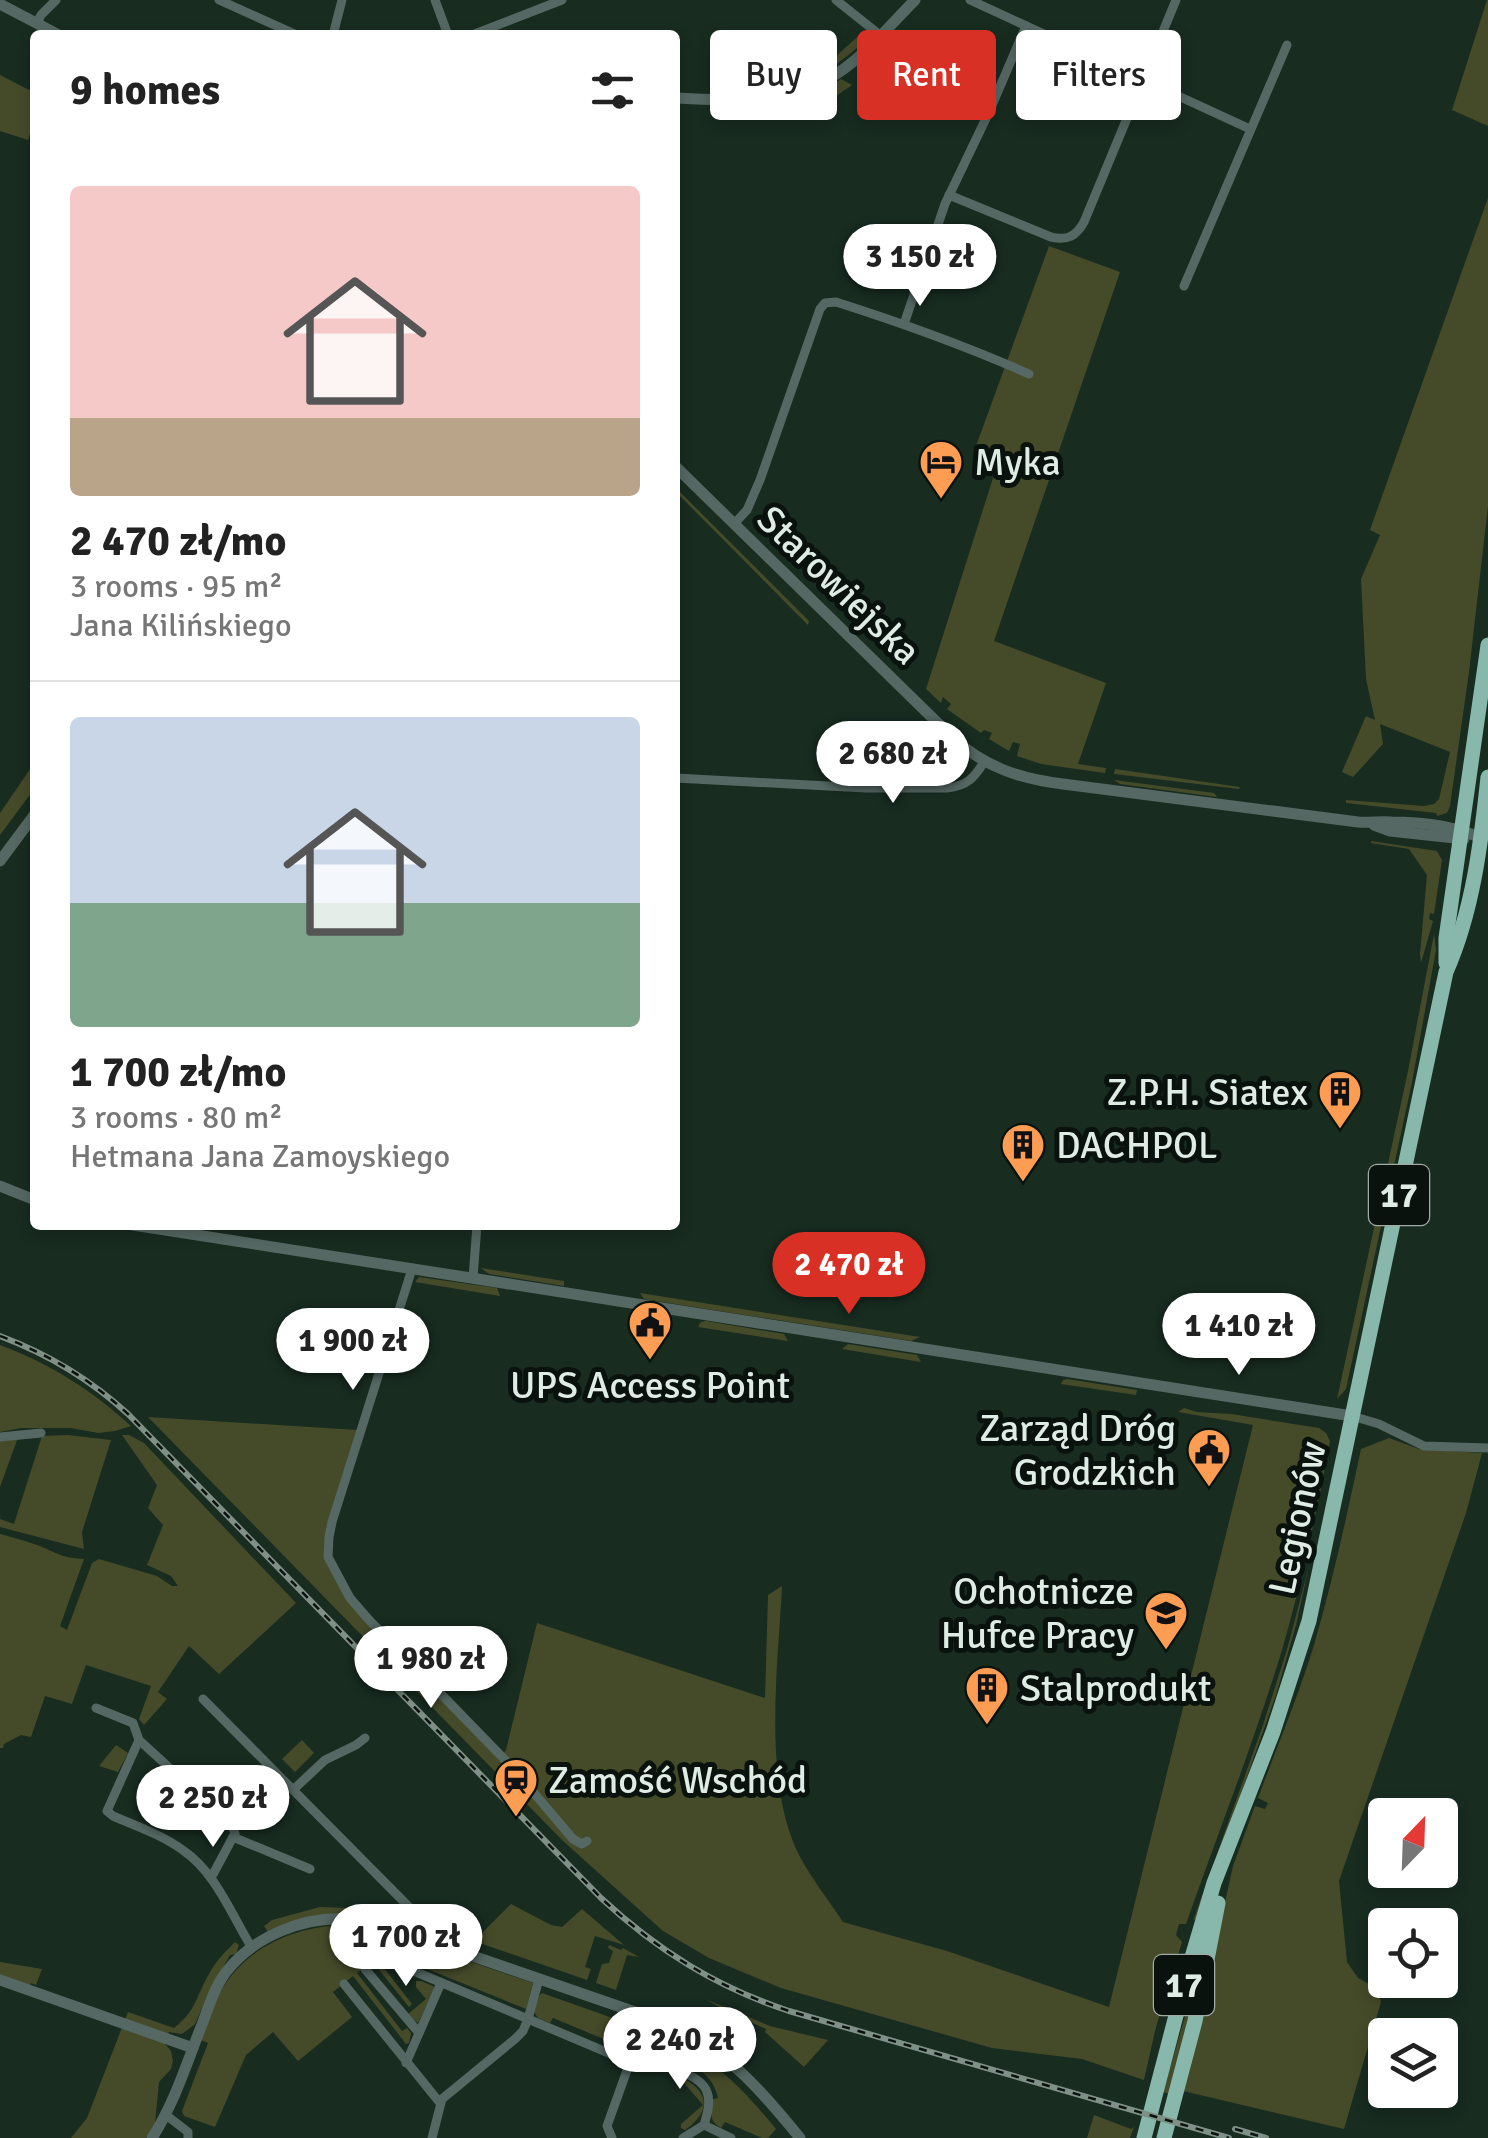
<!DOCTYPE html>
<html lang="en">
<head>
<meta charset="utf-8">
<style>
	body { margin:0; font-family:Signika,sans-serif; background:#f2f2f2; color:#222; height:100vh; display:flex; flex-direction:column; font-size:38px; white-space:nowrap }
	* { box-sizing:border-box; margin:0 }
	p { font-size:32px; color:#767676 }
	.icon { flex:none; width:55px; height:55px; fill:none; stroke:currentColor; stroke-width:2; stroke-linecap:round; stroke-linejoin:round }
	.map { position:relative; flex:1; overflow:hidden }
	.drawer { position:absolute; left:30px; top:30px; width:650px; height:1200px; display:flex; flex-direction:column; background:#fff; border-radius:10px; box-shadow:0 5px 15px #0003 }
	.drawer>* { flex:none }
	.banner { position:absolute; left:710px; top:30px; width:628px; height:90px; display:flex; gap:20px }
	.needle { width:65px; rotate:23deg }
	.fabs { position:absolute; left:1368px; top:1798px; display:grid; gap:20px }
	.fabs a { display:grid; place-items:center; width:90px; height:90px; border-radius:10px; background:#fff; box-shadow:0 5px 15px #0003; font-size:50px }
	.price { position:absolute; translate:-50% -85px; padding:0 22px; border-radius:35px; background:#fff; color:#222; font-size:32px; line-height:65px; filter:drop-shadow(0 2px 5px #0008) }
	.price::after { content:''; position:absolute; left:50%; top:60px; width:30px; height:22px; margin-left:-15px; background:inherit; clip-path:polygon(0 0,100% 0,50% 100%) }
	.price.selected { background:#d93025; color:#fff }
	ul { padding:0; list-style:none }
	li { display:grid; align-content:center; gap:20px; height:530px; padding:0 40px }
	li+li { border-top:2px solid #e0e0e0 }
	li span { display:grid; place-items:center; height:310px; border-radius:10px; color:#555 }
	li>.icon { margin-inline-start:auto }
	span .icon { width:180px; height:180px; fill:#fffc; stroke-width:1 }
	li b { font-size:42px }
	h2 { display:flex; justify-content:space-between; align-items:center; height:120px; padding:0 40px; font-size:42px }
	.tag { padding:0 35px; border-radius:10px; background:#fff; box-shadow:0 5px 15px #0003; font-size:35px; line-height:90px }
	.tag.selected { background:#d93025; color:#fff }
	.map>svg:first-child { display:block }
	.green { fill:#454b29 }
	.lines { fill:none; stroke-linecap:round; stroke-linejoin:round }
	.minor { stroke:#556863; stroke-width:9 }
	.tertiary { stroke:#556863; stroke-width:11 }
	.trunk { stroke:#88b7ac; stroke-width:15 }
	.rail-casing { stroke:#7f9086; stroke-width:6 }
	.rail { stroke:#09120d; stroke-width:2.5; stroke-dasharray:8; stroke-linecap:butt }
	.labels { text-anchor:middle; stroke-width:10; stroke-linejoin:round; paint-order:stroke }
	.shield { fill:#09120d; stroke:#9faba4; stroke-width:2.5 }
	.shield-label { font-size:35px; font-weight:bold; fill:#dfece4 }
	.poi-label { font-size:38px; fill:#dfece4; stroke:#09120d; text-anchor:start }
	.street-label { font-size:38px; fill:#dfece4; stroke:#09120d }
</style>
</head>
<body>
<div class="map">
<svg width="1488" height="2138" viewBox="0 0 1488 2138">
	<rect width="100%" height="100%" fill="#182c20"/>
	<g class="green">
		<polygon points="1487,0 1488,0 1488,126 1452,110"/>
		<path d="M865,30l2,9c-20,18 -41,35 -66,45l-2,-8 26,-10z"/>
		<polygon points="0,75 35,93 35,118 28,140 0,131"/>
		<polygon points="795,77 798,85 781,90 734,93 735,87 782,82"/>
		<polygon points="841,79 852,85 820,107 816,107 824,89"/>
		<polygon points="1488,198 1488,506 1469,672 1450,806 1447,813 1437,816 1436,813 1346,803 1346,800 1424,806 1434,804 1439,799 1450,752 1380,724 1383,744 1353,777 1342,772 1366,716 1375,720 1366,679 1361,579 1380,535 1370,530"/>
		<polygon points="1049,246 1120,272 994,641 1106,683 1078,764 1106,768 1105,773 1041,764 1017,756 1020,744 1013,742 1009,751 989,739 992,733 984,730 981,733 947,709 951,704 943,697 941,703 926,689 1000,456 976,446"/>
		<polygon points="675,487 809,621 808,625 675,491"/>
		<polygon points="35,762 35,788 0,835 0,813"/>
		<polygon points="1115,769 1240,787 1239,789 1114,774"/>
		<polygon points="1114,780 1214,793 1217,797 1120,784"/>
		<polygon points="1371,841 1437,851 1442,860 1434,914 1430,913 1429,919 1433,921 1421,963 1420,954 1427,875 1409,849 1371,843"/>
		<polygon points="1434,934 1436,950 1412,1082 1346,1389 1337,1399 1408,1071"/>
		<polygon points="481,1268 564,1281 564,1286 489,1274"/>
		<polygon points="419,1277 497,1288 500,1296 415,1282"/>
		<polygon points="640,1293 920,1337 911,1341 644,1299"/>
		<polygon points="706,1321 784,1334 788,1341 698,1327 701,1322"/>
		<polygon points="848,1344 917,1355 921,1362 842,1349"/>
		<path d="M0,1345c49,18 93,46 131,81l-16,5 -17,2 -27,-5h-50l-21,4z"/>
		<polygon points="1067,1379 1137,1390 1136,1395 1061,1384 1063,1380"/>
		<path d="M1184,1408l13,4 34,2 88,14 7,5 4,8c-13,70 -28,140 -48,209 -28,92 -64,183 -96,274h-7l-3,11 6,7 -26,85 -12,53 -62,-21 -90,-11 -211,-60 -72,-30 -46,-27 -101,-91 -414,-423 210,13 -31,133 22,37 150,158 7,-8 31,-127 228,75 3,-103 14,-9c-4,81 -20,198 18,271 12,22 29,44 43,65l104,29 162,56 144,-582 -75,-13z"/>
		<polygon points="68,1435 111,1440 82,1532 84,1549 0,1527 0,1519 14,1524 42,1436"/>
		<path d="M122,1435h7l15,8 152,160 -77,71 -30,-28 -31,46 9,7 -23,26 -5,-6 12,-33 -65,-21 -14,39 -27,-8 -14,41 -10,-2 -17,9 -1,4h-3v-214c11,3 23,6 34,10 21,7 25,14 50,15l-24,67 7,4 25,-67 7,-4 58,17 15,10h6l-7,-10 -24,-11 16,-40 -15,-17 9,-23z"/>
		<path d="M1389,1438l30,11 63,4 -16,60 -127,368 8,81 11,16 19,10 4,14 -37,127 -161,-38 50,-225 22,-60 10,3 3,-6 -10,-5c19,-51 40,-101 56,-153 19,-65 33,-130 47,-196z"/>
		<polygon points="0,1439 17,1440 0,1487"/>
		<polygon points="1309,1566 1296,1625 1276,1695 1197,1917 1193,1921 1263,1725 1288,1646"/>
		<polygon points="302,1740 314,1753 295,1772 282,1759"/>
		<polygon points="116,1745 128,1753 118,1772 99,1766"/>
		<polygon points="511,1904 551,1925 562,1927 582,1909 624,1945 595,1936 585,1967 591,1969 587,1980 425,1924 428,1918 434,1922 436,1919 480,1935"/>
		<polygon points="320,1907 375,1909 396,1913 405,1909 415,1920 411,1927 379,1919 268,1932 264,1926 272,1920"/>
		<path d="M343,1925l38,6 152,52 -7,26 -143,-58 -7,7 36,46 -3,3 -37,-46 -15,12 45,58 5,-3 4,5 -2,10 -3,1 -53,-68 -20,16 19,25 -54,44 -25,-29 -27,23 -31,72 -31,-11 -2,-5 26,-68 -7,-3c8,-21 16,-47 30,-64 29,-35 69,-49 112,-51z"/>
		<path d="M235,1942l4,3 -3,9 -6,1 -20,35 -15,34 -13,10 -13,-2 -4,12 6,7 2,10 -2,8 -12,13 -4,41 -9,15h-75l16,-20 41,-106 46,16c23,-18 21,-30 35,-54 7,-13 16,-22 26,-32z"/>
		<polygon points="1206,1944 1170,2094 1163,2092"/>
		<polygon points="609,1945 621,1950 623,1948 639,1957 627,1955 616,1990 596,1983 602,1964 609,1963 613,1951 608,1948"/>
		<polygon points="0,1962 42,1969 36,1985 31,1983 30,1986 0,1975"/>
		<polygon points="416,1981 421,1981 435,1987 418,2023 407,2015 426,1999 416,1987"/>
		<polygon points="542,1993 635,2026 631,2050 622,2052 623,2047 553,2018 550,2023 538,2018 534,2012 539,1996"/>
		<polygon points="705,1999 770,2026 828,2040 804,2067 765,2032 766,2029 734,2015"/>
		<path d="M645,2028c62,25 90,51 131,101l-8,9h-6l-37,-16 -4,6c-13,-8 -10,-15 -8,-29l5,-1c-6,-28 -28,-34 -54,-42l-4,5 -14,-6 -6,-9z"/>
		<path d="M678,2076c31,13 35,35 7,54l-4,-2v-4l22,-19z"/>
		<polygon points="1094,2115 1131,2129 1134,2127 1130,2138 1087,2138"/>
	</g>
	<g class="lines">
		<g class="minor">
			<polyline points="219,0 297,35"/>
			<polyline points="435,0 448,35"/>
			<polyline points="836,0 880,35"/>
			<polyline points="970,0 1250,129"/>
			<polyline points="37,23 41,15 56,0"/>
			<polyline points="333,35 342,0"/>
			<polyline points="472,35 562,0"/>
			<path d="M949,195l102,42c17,4 25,-1 33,-15l92,-222"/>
			<polyline points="1184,286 1287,45"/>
			<polyline points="904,324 945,204 990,110 1026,26"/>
			<path d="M734,524l13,-14 13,-30 60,-171 5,-6 11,-1c66,21 130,44 193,72"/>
			<path d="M675,778l191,10h81c20,-2 27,-10 37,-26"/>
			<polyline points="412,1269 332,1522 329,1537 328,1557 350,1598 370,1621 511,1766 573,1839 582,1844 587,1841"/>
			<polyline points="473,1278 477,1225"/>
			<polyline points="1352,1416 1379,1424 1424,1446 1488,1448"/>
			<polyline points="0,1437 41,1433"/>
			<polyline points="203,1699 417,1915 421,1922 416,1936"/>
			<polyline points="96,1708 133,1723 139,1740 232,1825 235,1834 233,1837 211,1878"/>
			<path d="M139,1740l-32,71 6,5c23,10 50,19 71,35 32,22 48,65 68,97"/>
			<polyline points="293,1790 325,1760 356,1745 365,1738"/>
			<polyline points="233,1837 310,1869"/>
			<polyline points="385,1959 528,2019 539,1979"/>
			<polyline points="365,1969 419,2033"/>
			<polyline points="344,1984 440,2103"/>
			<polyline points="634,2058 645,2015"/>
			<path d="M630,2062l4,-4c19,5 66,13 73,34 4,10 0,23 -3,33l-21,13"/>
			<polyline points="406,2063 441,1983"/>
			<polyline points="166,2115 188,2132 188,2138"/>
			<polyline points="704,2125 731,2138"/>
			<polyline points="432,2138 442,2099 515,2039 523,2031 528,2019 630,2062 607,2126 612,2138"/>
		</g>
		<g class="tertiary">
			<polyline points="0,4 59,35"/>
			<path d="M675,98c55,2 112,8 160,-23 30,-19 55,-50 80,-75"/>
			<path d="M675,466l278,272c32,29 67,41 110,46l295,38c11,1 22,-1 33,0 30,0 63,4 90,16"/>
			<polyline points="1374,825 1390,831 1464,839"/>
			<polyline points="0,861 35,814"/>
			<polyline points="0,1186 35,1200"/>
			<polyline points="133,1225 1352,1416"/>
			<polyline points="0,1980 193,2048"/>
			<path d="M152,2138c22,-34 34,-73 49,-111 7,-18 13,-39 25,-55 27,-35 77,-56 121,-53 42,2 84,22 123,36 65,23 130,45 194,67 63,29 93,63 136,116"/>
		</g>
		<g class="trunk">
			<polyline points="1446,963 1446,938 1488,645"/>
			<path d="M1144,2138l41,-157 29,-98 59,-151 36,-111 137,-649c27,-61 35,-129 42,-195"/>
			<polyline points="1164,2138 1195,2021 1218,1903"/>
		</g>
		<defs>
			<g id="rail">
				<path d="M0,1336c48,18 90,43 128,78l473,484c56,52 115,89 188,113l440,127"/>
				<polyline points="1235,2129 1266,2138"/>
			</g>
		</defs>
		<use href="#rail" class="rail-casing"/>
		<use href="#rail" class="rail"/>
	</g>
	<defs>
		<symbol id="hotel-pin" viewBox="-11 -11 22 30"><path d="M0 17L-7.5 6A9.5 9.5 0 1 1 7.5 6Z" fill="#fd9d54" stroke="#09120d"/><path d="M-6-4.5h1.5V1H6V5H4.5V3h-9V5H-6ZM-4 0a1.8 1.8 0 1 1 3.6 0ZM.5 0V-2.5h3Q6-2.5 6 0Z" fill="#111"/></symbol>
		<symbol id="building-pin" viewBox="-11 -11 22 30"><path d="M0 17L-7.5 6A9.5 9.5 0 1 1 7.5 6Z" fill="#fd9d54" stroke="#09120d"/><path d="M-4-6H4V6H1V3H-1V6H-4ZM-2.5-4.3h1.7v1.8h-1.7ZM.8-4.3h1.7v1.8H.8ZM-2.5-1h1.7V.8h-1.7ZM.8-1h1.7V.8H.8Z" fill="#111"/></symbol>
		<symbol id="civic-pin" viewBox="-11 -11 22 30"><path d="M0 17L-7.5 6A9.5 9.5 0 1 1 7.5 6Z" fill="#fd9d54" stroke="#09120d"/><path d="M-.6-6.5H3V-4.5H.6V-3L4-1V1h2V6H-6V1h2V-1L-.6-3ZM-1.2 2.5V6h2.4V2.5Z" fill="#111"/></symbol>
		<symbol id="school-pin" viewBox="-11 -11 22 30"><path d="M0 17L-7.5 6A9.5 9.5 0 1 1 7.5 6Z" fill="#fd9d54" stroke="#09120d"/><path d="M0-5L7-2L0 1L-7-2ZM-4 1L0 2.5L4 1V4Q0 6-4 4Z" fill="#111"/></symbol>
		<symbol id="station-pin" viewBox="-11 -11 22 30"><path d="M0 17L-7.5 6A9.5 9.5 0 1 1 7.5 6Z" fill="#fd9d54" stroke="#09120d"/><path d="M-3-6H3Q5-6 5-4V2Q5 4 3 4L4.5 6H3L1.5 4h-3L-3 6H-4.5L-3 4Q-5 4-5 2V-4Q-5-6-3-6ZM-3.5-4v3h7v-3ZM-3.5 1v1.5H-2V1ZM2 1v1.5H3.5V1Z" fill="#111"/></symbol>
	</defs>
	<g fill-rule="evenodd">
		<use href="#hotel-pin" x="916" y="437" width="50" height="68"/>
		<use href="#building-pin" x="1315" y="1067" width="50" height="68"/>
		<use href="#building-pin" x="998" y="1120" width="50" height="68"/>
		<use href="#civic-pin" x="625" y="1298" width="50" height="68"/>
		<use href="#civic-pin" x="1184" y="1425" width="50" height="68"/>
		<use href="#school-pin" x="1141" y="1588" width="50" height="68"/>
		<use href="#building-pin" x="962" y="1663" width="50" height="68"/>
		<use href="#station-pin" x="491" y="1755" width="50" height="68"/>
	</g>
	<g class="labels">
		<g class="shield">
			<rect x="1369" y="1165" width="60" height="60" rx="8"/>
			<rect x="1154" y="1955" width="60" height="60" rx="8"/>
		</g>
		<g class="shield-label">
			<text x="1399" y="1207">17</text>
			<text x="1184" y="1997">17</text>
		</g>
		<g class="poi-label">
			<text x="974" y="475">Myka</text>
			<text x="1308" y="1105" text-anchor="end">Z.P.H. Siatex</text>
			<text x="1056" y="1158">DACHPOL</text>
			<text x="650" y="1398" text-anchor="middle">UPS Access Point</text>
			<text x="1176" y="1441" text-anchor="end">Zarząd Dróg<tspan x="1176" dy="44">Grodzkich</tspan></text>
			<text x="1134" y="1604" text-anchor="end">Ochotnicze<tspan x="1134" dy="44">Hufce Pracy</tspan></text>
			<text x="1020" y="1701">Stalprodukt</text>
			<text x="548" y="1793">Zamość Wschód</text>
		</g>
		<g class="street-label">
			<text transform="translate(839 585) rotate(44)" y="13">Starowiejska</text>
			<text transform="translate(1297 1518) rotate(-78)" y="13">Legionów</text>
		</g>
	</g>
</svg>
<div class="fabs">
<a><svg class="needle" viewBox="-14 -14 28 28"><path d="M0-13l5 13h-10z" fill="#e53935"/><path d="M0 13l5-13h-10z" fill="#767676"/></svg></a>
<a><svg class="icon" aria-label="locate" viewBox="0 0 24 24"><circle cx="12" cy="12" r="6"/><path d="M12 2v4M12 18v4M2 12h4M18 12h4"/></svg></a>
<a><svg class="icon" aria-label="layers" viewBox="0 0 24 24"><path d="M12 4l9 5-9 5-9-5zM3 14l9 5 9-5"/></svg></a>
</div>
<b class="price" style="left:920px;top:309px">3 150 zł</b>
<b class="price" style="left:893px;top:806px">2 680 zł</b>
<b class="price selected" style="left:849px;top:1317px">2 470 zł</b>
<b class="price" style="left:1239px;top:1378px">1 410 zł</b>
<b class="price" style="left:353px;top:1393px">1 900 zł</b>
<b class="price" style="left:431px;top:1711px">1 980 zł</b>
<b class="price" style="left:213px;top:1850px">2 250 zł</b>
<b class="price" style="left:406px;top:1989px">1 700 zł</b>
<b class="price" style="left:680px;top:2092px">2 240 zł</b>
<div class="banner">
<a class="tag">Buy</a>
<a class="tag selected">Rent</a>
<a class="tag">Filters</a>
</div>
<section class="drawer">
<h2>9 homes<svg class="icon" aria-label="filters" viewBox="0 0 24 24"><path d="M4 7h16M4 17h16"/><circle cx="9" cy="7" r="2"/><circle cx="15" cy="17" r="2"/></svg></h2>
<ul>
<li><span style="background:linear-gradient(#f6c9c9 75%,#b9a48a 0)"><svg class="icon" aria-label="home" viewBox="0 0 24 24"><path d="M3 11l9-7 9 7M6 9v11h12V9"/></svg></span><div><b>2 470 zł/mo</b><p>3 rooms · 95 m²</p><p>Jana Kilińskiego</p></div></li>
<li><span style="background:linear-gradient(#c9d6e8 60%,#7fa58c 0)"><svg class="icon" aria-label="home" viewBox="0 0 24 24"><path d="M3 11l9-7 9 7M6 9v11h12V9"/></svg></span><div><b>1 700 zł/mo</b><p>3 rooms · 80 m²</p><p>Hetmana Jana Zamoyskiego</p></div></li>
</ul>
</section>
</div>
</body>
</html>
